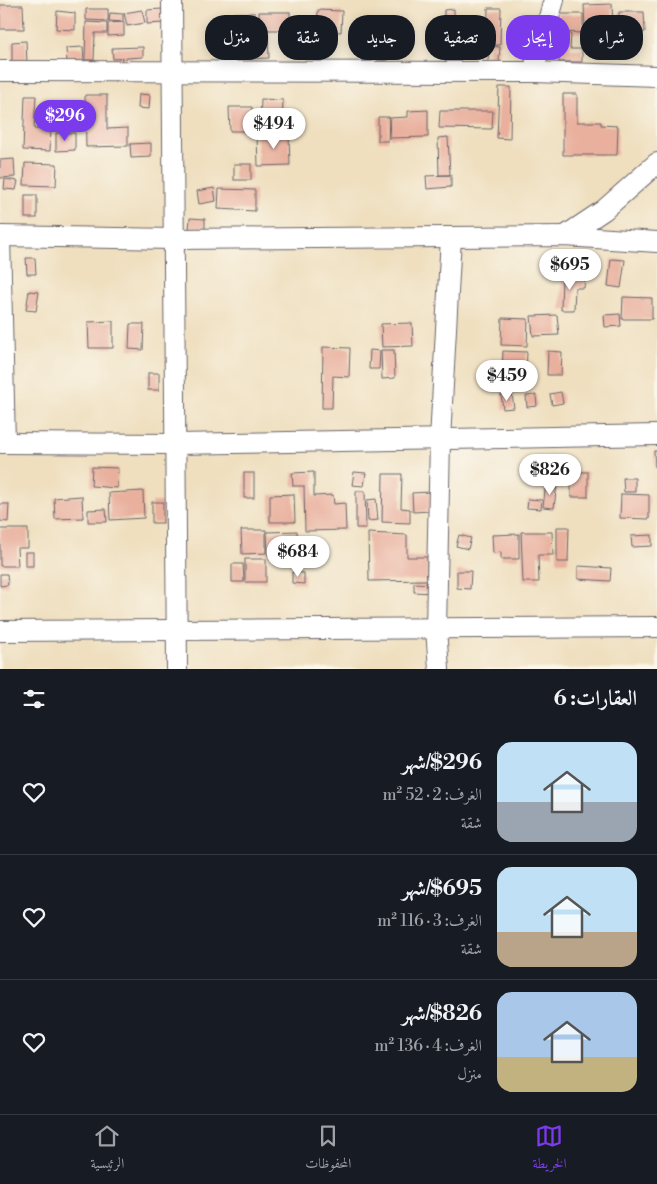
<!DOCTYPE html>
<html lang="ar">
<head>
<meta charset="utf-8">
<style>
	body { margin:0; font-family:"Libre Bodoni",Amiri,serif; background:#242831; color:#f1f3f6; direction:rtl; height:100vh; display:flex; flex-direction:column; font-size:19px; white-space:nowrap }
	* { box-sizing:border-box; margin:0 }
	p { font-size:16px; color:#9ea1a6 }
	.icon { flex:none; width:28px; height:28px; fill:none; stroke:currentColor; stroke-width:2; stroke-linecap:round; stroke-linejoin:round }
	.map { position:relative; height:669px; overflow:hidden; direction:ltr }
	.side { display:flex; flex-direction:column; background:#171b24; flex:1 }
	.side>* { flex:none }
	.hud { position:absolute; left:15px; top:15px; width:628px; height:45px; direction:rtl; display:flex; gap:10px }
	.price { position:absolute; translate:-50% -42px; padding:0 11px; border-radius:18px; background:#fff; color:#222; font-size:16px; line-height:32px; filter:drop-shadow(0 1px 2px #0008) }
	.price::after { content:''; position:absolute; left:50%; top:30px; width:15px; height:11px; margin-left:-8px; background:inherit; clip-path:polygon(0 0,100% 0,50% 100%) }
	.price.active { background:#7c3aed; color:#fff }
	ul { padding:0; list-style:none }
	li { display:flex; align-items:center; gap:15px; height:125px; padding:0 20px }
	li+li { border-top:1px solid #363941 }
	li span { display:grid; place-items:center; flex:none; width:140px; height:100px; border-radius:15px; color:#555 }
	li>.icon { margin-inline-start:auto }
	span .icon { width:60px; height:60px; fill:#fffc; stroke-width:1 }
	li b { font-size:21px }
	h2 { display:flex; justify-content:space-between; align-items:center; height:60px; padding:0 20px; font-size:21px }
	.tag { padding:0 18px; border-radius:20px; background:#171b24; box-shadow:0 2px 12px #0003; font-size:18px; line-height:45px }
	.tag.active { background:#7c3aed; color:#fff }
	.tab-bar { display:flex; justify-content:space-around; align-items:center; height:70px; border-top:1px solid #363941; background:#171b24; font-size:14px; color:#9ea1a6 }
	.tab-bar a { display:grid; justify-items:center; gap:2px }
	.tab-bar .active { color:#7c3aed }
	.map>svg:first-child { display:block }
	.building { fill:#e9b09e }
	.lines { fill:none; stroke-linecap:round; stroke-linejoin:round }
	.minor-casing { stroke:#6a6469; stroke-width:22 }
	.minor { stroke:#fff; stroke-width:20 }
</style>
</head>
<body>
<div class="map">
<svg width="657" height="669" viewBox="0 0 657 669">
	<rect width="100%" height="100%" fill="#fbf7ec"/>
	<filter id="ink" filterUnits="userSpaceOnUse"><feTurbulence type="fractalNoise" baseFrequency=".02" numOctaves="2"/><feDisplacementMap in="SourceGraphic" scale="10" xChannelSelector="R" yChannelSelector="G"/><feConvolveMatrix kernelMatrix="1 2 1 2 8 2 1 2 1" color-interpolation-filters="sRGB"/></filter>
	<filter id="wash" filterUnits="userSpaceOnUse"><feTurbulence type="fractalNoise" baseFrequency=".0096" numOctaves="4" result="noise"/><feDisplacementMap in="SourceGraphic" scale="20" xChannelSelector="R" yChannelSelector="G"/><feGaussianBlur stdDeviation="1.12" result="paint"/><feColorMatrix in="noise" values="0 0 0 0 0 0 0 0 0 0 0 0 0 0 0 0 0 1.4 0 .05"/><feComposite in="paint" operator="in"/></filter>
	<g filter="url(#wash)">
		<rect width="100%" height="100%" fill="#efdfbf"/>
		<g id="blocks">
			<g class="building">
				<polygon points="612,4 613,28 585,29 584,5"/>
				<polygon points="0,5 23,5 24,29 0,29"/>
				<polygon points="488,8 501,8 500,45 487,45"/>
				<polygon points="86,9 108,9 108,21 86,20"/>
				<polygon points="162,9 163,23 147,24 147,10"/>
				<polygon points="454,9 455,45 444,45 444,10"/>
				<polygon points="142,10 145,23 127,26 124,13"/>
				<polygon points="318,10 342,11 341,32 330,31 330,49 316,48"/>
				<polygon points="57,11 75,13 75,30 56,29"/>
				<rect x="259" y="12" width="31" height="18"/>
				<polygon points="619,12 644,12 645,32 619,33"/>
				<polygon points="110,13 123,14 123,22 109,21"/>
				<polygon points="235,13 255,13 255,34 235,33"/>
				<polygon points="559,14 583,14 583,33 559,32"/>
				<polygon points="86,22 107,23 107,33 95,33 94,60 85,60"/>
				<polygon points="124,22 124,35 108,36 108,23"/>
				<polygon points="268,34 269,58 249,59 247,35"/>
				<polygon points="560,34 571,34 570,49 582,49 582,62 559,62"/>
				<polygon points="26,41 27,63 12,64 12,42"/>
				<polygon points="489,46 500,47 499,62 488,62"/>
				<polygon points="83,47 84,61 67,62 66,48"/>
				<polygon points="143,47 143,57 113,59 112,48"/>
				<polygon points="386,48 387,60 378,61 377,49"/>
				<polygon points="361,49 372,49 372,60 362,61"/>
				<polygon points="499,87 511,87 510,139 497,138"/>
				<polygon points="139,94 150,95 149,109 138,108"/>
				<polygon points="563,94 577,94 577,122 601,122 601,125 618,126 617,155 563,155"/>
				<polygon points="85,95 107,95 107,129 128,128 128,146 86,147"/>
				<polygon points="25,96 36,96 34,129 51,130 50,151 23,150"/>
				<polygon points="261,99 283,100 282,128 260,128"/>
				<polygon points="229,107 252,107 253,131 230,131"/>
				<polygon points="428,110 428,137 390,138 389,118 408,117 408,111"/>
				<polygon points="440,111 493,111 492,129 439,128"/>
				<polygon points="378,117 389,117 388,141 378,141"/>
				<polygon points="56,133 75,133 75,150 56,151"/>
				<polygon points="289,134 290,165 258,166 257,136"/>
				<polygon points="448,137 450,175 439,175 438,138"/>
				<polygon points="151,143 151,157 131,158 130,144"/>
				<polygon points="14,159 15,177 0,178 0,160"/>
				<polygon points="25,163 57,164 56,186 24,185"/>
				<rect x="234" y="164" width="17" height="16"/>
				<polygon points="451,175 451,187 427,189 426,176"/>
				<polygon points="5,179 18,181 16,190 4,189"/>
				<polygon points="214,188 216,201 199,204 197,191"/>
				<polygon points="219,189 255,190 255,211 218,209"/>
				<rect x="25" y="195" width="12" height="23"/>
				<polygon points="190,218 205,219 205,229 189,229"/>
				<polygon points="26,258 35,258 36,274 27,274"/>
				<polygon points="611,259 625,260 621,288 608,286"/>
				<polygon points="562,276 585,277 584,288 575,288 574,310 561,310"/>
				<polygon points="29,291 39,292 36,311 26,310"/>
				<polygon points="623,297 652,298 652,319 622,319"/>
				<polygon points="620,314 621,326 605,327 604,315"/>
				<polygon points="557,315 559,335 533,336 531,316"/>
				<polygon points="502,318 528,319 527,346 501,345"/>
				<polygon points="113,321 113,348 89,348 88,322"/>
				<polygon points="412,323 413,346 382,347 381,324"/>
				<polygon points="130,324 144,324 143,350 129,349"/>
				<polygon points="323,347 350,348 349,377 333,376 332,408 322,408"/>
				<polygon points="370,350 380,351 379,369 369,369"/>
				<polygon points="381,350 394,350 395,378 382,379"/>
				<polygon points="503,351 527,352 526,375 502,375"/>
				<polygon points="548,351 562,352 561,375 547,375"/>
				<rect x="148" y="373" width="11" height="17"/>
				<polygon points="561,392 563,403 552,405 550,394"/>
				<polygon points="512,394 514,408 503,409 501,395"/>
				<polygon points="536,395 537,406 527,407 526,396"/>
				<polygon points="654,451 657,451 657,467 655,467"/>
				<polygon points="92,467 118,468 117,488 91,486"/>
				<polygon points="314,472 314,496 333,495 334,504 345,503 346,530 305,531 304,486 293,486 292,473"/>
				<polygon points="354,472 366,473 364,486 352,485"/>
				<rect x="571" y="472" width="17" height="25"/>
				<rect x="244" y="473" width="10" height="25"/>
				<polygon points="383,474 402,474 401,508 410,509 410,523 382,522"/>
				<polygon points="623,478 635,478 635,492 624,492"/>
				<polygon points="546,483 557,484 554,508 543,507"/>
				<polygon points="143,491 144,518 110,520 109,493"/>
				<polygon points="356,491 365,491 366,528 356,528"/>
				<polygon points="431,492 431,511 413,512 412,493"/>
				<polygon points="294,494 295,522 270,522 270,495"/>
				<polygon points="621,494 649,495 649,519 620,518"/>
				<polygon points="82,496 83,518 55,519 54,498"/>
				<polygon points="376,499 378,520 368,521 367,500"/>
				<polygon points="528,499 542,500 541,509 527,508"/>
				<rect x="152" y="502" width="11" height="21"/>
				<polygon points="0,504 9,504 8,522 0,521"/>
				<polygon points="106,509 107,522 88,522 88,510"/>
				<polygon points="557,527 569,527 568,562 557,562"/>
				<polygon points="0,529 28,529 28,548 17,548 18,566 0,566"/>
				<polygon points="241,530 266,530 266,553 242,554"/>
				<polygon points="297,531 298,554 268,555 267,532"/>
				<polygon points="521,532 552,532 553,555 538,555 539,582 523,582"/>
				<polygon points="368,533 407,535 407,557 427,557 427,580 369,581"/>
				<polygon points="519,534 519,559 501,559 501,552 493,553 492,535"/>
				<polygon points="459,535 471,538 468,549 456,546"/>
				<polygon points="652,535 652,546 632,547 631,536"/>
				<rect x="25" y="552" width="8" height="14"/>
				<rect x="245" y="559" width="21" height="23"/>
				<polygon points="232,564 243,564 244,582 232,582"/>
				<polygon points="578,566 611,568 610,581 578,579"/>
				<polygon points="457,571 471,571 470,589 457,588"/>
				<polygon points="292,572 304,573 304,584 292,583"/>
				<polygon points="0,574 7,574 8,585 0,586"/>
				<polygon points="414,583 432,584 432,593 414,592"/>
			</g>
		</g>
	</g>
	<g filter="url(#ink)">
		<use href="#blocks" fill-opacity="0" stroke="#6a6469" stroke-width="1"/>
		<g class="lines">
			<defs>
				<g id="minor">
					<polyline points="172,0 177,669"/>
					<polyline points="0,71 533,72 657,76"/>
					<polyline points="533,72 554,0"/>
					<polyline points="0,236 174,239 565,236 657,242"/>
					<polyline points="0,236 5,443"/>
					<polyline points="565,236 604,210 657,163"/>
					<polyline points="0,443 176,444 657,435"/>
					<polyline points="0,631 657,627"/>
					<polyline points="439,669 436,629 440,440 451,237"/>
				</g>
			</defs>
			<use href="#minor" class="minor-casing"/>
			<use href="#minor" class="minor"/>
		</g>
	</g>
</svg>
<b class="price active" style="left:65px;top:142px">$296</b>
<b class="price" style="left:274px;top:150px">$494</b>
<b class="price" style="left:570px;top:291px">$695</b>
<b class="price" style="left:507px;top:402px">$459</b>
<b class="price" style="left:550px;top:496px">$826</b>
<b class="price" style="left:298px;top:578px">$684</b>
<div class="hud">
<a class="tag">شراء</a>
<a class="tag active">إيجار</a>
<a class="tag">تصفية</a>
<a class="tag">جديد</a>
<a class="tag">شقة</a>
<a class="tag">منزل</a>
</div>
</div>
<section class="side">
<h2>العقارات: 6<svg class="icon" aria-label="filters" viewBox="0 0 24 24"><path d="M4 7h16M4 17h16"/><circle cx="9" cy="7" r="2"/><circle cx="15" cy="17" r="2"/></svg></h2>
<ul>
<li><span style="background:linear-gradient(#bfe0f5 60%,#9aa5b1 0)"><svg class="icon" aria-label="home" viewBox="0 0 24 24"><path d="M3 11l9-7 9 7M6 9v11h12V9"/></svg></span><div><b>$296/شهر</b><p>الغرف: 2 · 52 m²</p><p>شقة</p></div><svg class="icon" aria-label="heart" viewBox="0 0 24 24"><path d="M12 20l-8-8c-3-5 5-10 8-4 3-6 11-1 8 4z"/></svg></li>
<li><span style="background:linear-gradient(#bfe0f5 65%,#b9a48a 0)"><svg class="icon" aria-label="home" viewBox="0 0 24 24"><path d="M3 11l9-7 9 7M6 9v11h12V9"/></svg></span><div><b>$695/شهر</b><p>الغرف: 3 · 116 m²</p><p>شقة</p></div><svg class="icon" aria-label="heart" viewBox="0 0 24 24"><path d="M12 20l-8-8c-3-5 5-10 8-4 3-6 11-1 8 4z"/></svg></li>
<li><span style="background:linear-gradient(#a9c7e8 65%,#c2b280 0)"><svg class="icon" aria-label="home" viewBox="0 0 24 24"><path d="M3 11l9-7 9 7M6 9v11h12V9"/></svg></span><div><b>$826/شهر</b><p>الغرف: 4 · 136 m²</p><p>منزل</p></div><svg class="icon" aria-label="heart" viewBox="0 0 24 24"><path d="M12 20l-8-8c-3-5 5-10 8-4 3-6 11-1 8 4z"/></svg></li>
</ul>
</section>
<nav class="tab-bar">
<a class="active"><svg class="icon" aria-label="map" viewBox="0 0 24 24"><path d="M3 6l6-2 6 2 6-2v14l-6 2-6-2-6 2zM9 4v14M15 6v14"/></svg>الخريطة</a>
<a><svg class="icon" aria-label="saved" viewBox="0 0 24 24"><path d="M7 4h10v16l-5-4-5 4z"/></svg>المحفوظات</a>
<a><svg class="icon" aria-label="home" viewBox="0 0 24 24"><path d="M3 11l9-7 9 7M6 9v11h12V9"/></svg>الرئيسية</a>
</nav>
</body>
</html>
